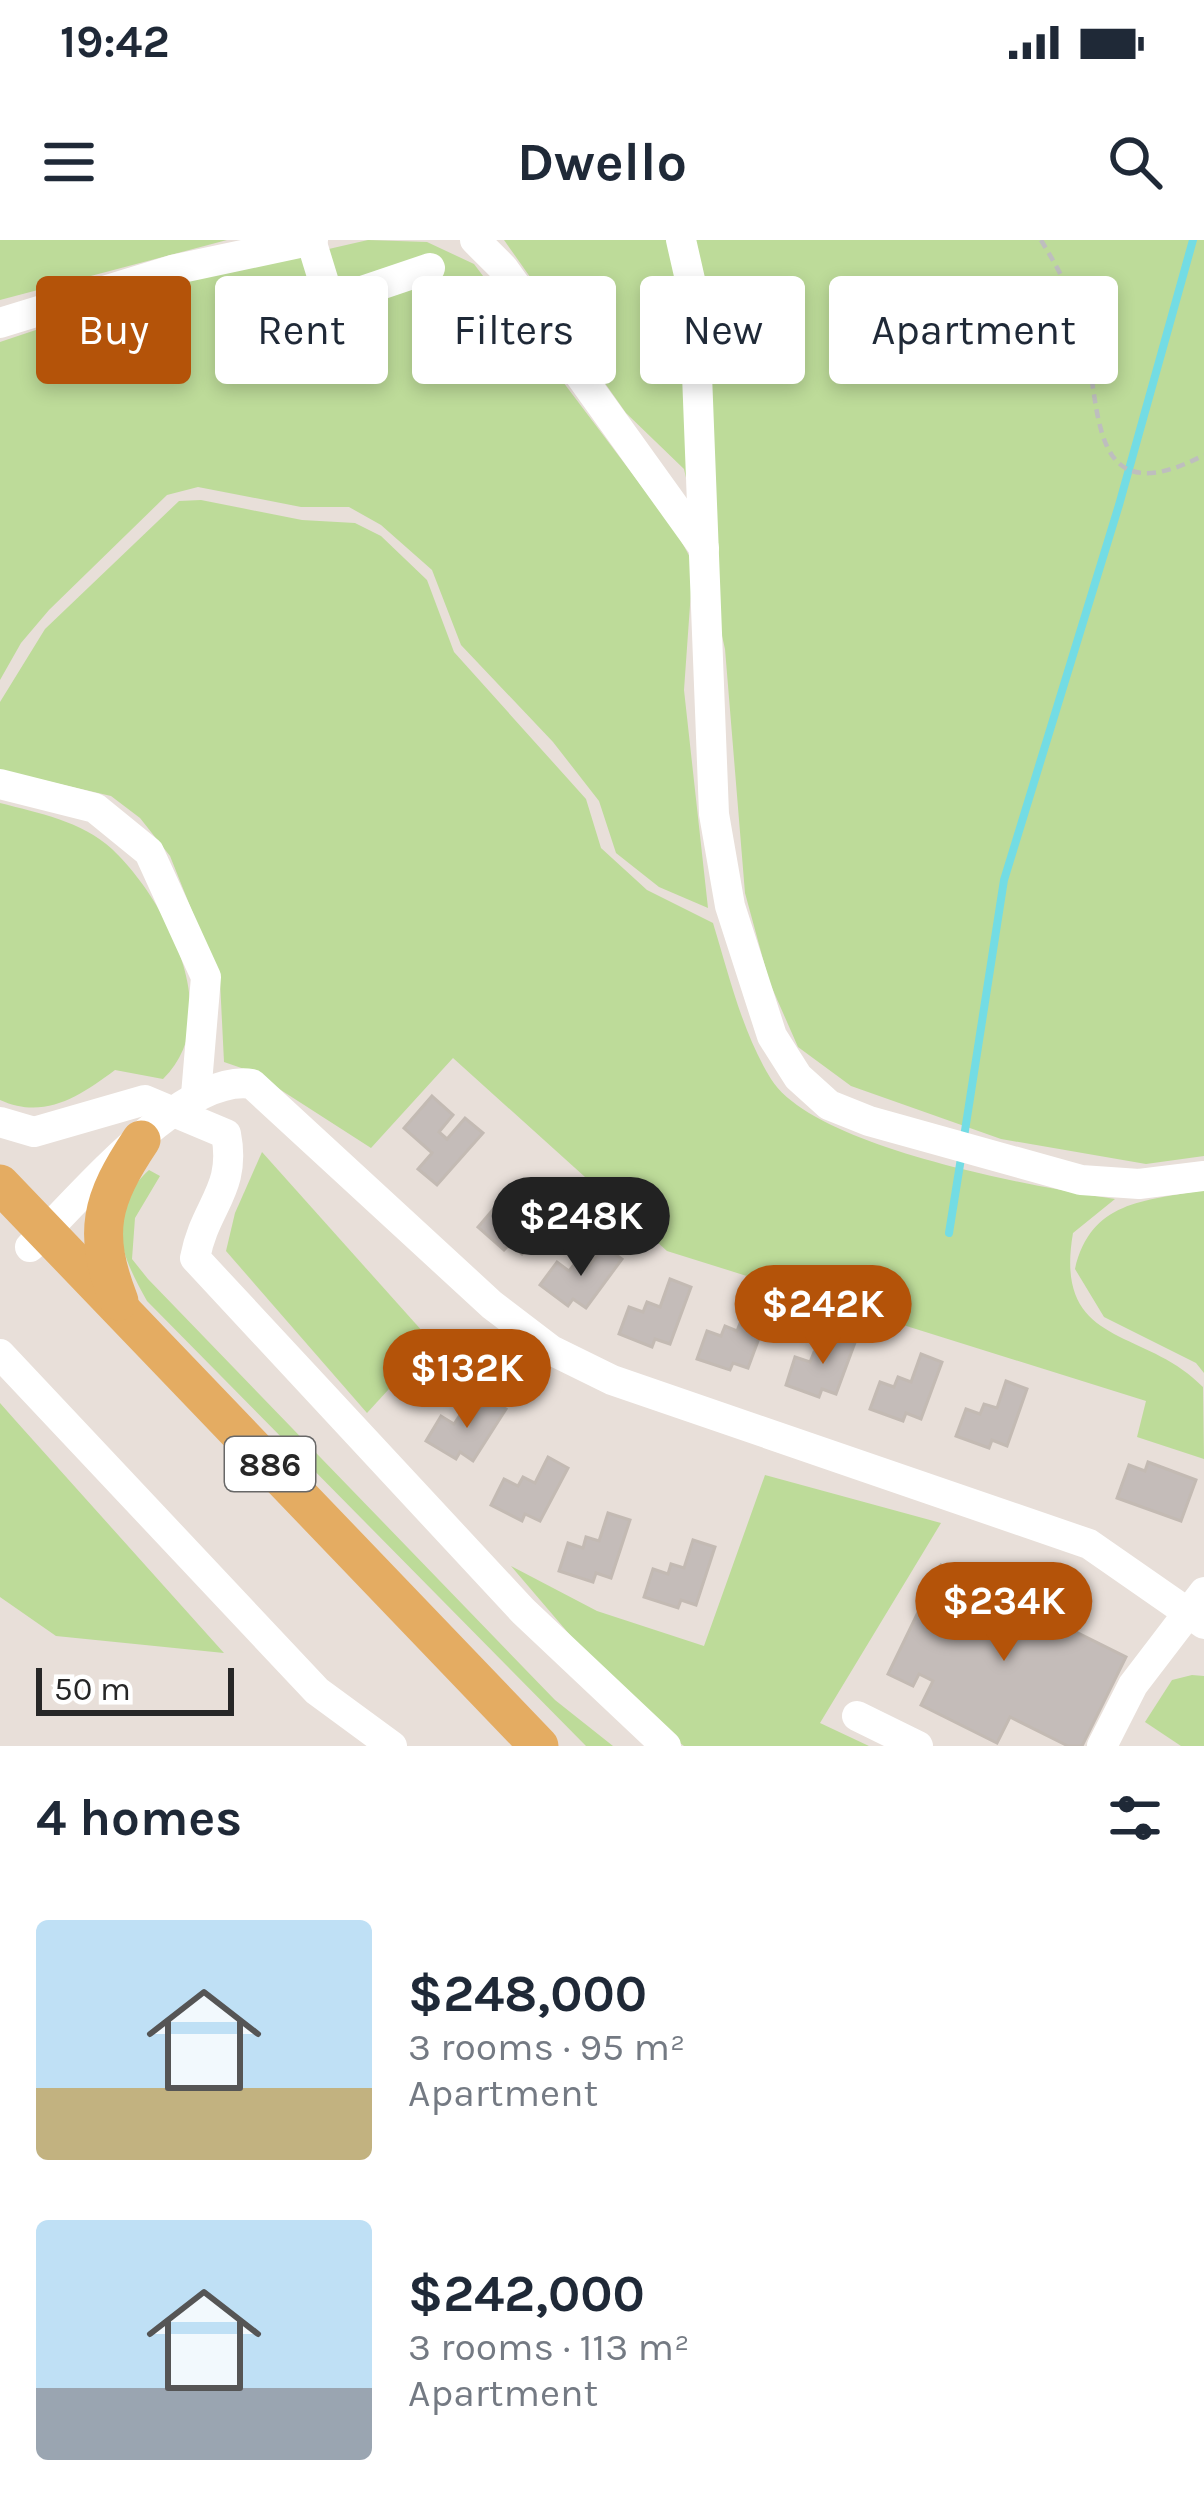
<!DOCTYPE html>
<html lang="en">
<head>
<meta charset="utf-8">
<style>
	body { margin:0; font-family:Karla,sans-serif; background:#f6f6f7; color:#1f2937; height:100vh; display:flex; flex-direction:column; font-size:45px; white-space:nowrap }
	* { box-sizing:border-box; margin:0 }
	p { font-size:39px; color:#747a83 }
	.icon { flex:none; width:66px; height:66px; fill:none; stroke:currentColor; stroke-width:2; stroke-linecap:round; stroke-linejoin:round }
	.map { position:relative; height:1506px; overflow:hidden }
	.side { display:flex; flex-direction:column; background:#fff; flex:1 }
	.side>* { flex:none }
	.banner { position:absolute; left:36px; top:36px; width:1134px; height:108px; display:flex; gap:24px }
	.scale { position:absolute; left:36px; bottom:30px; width:198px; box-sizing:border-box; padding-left:12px; border:6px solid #272727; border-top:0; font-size:33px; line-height:42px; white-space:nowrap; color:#272727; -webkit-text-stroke:9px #fff; paint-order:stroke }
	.price { position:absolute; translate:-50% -102px; padding:0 27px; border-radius:42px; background:#b45309; color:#fff; font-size:39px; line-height:78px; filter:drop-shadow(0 3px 6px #0008) }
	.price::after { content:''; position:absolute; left:50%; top:72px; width:36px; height:27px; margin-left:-18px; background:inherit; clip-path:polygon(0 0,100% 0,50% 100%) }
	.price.current { background:#222; color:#fff }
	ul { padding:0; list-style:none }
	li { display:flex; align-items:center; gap:36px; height:300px; padding:0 36px }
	li span { display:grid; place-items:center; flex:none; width:336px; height:240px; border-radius:12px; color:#555 }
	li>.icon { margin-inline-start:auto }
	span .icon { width:144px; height:144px; fill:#fffc; stroke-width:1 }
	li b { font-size:51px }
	h2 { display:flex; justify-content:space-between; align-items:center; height:144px; padding:0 36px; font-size:51px }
	.chip { padding:0 42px; border-radius:12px; background:#fff; box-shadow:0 6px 18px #0003; font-size:42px; line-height:108px }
	.chip.current { background:#b45309; color:#fff }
	.status { display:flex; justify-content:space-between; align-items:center; height:84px; padding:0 60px; background:#fff; direction:ltr }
	.status svg { height:33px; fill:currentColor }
	header { display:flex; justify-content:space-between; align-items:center; height:156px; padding:0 36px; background:#fff; font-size:54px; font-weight:700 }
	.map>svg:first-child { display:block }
	.green { fill:#bddb99 }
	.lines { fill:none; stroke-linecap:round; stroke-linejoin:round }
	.stream { stroke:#73dce4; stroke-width:8 }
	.building { fill:#c4bcb9; stroke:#c3bab3; stroke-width:3 }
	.path { stroke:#bebebe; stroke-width:4.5; stroke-dasharray:9 6; stroke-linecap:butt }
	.minor { stroke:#fff; stroke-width:30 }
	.major { stroke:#e4ac62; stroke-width:39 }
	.labels { text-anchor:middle; stroke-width:9; stroke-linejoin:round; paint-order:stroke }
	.shield { fill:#fff; stroke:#686868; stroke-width:3 }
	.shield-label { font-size:33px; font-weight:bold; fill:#272727 }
</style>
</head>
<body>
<div class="status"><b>19:42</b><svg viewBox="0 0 49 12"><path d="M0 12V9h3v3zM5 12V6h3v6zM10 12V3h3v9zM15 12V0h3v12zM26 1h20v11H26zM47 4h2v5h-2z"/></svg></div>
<header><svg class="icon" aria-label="menu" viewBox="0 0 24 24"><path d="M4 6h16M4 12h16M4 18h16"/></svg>Dwello<svg class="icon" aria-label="search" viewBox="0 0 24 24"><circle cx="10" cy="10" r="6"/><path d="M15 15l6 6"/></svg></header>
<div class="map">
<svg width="1204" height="1506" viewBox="0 0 1204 1506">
	<rect width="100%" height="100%" fill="#e8dfd9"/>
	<g class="green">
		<polygon points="0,0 227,0 0,60"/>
		<polygon points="368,0 427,2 474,24 677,293 693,323 684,450 708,668 659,647 616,613 599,561 553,502 461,405 432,330 381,285 349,267 301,267 198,247 167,255 49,370 21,403 0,440 0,102 167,46"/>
		<polygon points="504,0 1204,0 1204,916 1146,924 1001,899 851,846 798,807 769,741 745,653 725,409 684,229 626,173"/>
		<path d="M201,260l101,20 53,3 26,13 46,44 27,72 132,147 15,49 46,42 66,33c16,52 29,109 58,156 43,69 265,108 344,120l-42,34c-20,116 71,93 130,154l1,72 -67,-22 9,-36 -479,-150 -214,-193 -82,90 -118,-76 -29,-10 -4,-81 -50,-125 -30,-38 -29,-22 -111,-26v-68l45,-73 134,-128z"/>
		<path d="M0,563c38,10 82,18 112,46 54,51 115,168 51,230l-48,-9c-36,27 -71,50 -115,30z"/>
		<polygon points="262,912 432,1102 367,1173 226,1011 235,973"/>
		<path d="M149,930l11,6 -25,42 -3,41 16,20 407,421 58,46h-27l-439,-445c-27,-48 -44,-88 2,-131z"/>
		<path d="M1204,950v183l-8,-10 -92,-46 -29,-48c16,-68 68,-68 129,-79z"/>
		<polygon points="0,1163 15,1180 224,1413 56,1396 0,1357"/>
		<polygon points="765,1235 941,1283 820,1483 869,1506 684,1506 629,1464 511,1326 597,1371 704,1406"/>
		<polygon points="1192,1435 1204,1436 1204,1506 1181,1506 1145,1482 1172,1440"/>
	</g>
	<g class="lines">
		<g class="stream">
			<polyline points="964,897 1004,640 1119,265 1193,0"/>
			<polyline points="949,993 962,912"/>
		</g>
	</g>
	<g class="building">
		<polygon points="432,856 453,875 439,892 447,899 465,878 483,893 437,945 418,929 432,913 404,888"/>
		<polygon points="545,954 562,968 522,1014 510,1004 504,1010 478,987 497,965 508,975 516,967 526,976"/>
		<polygon points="604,1006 622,1019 586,1068 573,1059 568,1066 540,1045 557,1022 569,1031 576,1022 586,1030"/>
		<polygon points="670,1039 691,1047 670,1104 655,1099 652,1107 619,1094 629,1067 643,1072 647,1062 660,1067"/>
		<polygon points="748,1063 769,1071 748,1128 733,1123 730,1130 697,1119 707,1091 721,1096 725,1086 737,1091"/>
		<polygon points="836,1089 857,1097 836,1154 822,1149 819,1157 786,1145 795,1117 810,1122 814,1112 826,1116"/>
		<polygon points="921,1114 942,1122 921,1179 906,1173 903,1181 870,1169 880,1142 894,1147 898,1137 911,1142"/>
		<polygon points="1006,1141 1027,1149 1007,1206 992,1200 989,1208 956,1196 966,1169 980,1174 984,1164 997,1168"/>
		<polygon points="486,1157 506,1169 473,1221 460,1212 456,1219 426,1201 441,1176 454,1184 460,1175 471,1182"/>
		<polygon points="548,1217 568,1228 540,1281 525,1274 522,1281 491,1265 504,1239 518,1246 523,1237 535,1243"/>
		<polygon points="1148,1222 1196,1240 1181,1281 1117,1258 1129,1225 1145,1231"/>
		<polygon points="608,1273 630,1280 611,1338 596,1333 593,1342 559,1331 568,1303 583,1308 586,1297 599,1301"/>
		<polygon points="693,1300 715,1307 696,1365 681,1360 678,1368 644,1357 653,1329 668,1334 671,1324 684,1328"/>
		<polygon points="941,1325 1126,1417 1082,1506 1068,1506 1010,1477 997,1503 921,1465 933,1441 919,1434 913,1446 888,1434"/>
	</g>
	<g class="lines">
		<path class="path" d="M1041,0c18,30 35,60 43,95 18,75 3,181 120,120"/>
		<g class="minor">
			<polyline points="311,0 330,62"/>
			<polyline points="475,0 503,28 704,308"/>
			<polyline points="681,0 694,57 714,574 730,666 772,796 798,837 829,865 869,881 1081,940 1139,944 1204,936"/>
			<polyline points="288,76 430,28"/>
			<polyline points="0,83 172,30 313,0"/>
			<polyline points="0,544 95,568 149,612 206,737 196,855"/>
			<path d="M0,882l34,10 111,-32 81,34c11,56 -21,71 -31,124l328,353 143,135"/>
			<path d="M30,1007c49,-47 152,-174 222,-163l240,221 59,45 61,30 477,164 115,80"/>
			<polyline points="0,1114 317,1451 392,1506"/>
			<polyline points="857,1476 918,1506"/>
			<polyline points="1102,1506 1133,1445 1204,1352"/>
		</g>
		<g class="major">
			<polyline points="0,944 539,1506"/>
			<path d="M119,1061c-27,-69 -18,-101 22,-161"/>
		</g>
	</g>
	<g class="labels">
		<rect class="shield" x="225" y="1197" width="90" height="54" rx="9"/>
		<g class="shield-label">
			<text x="270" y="1236">886</text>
		</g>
	</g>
</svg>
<div class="scale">50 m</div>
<b class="price current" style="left:581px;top:1039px">$248K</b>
<b class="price" style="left:823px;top:1127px">$242K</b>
<b class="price" style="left:467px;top:1191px">$132K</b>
<b class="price" style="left:1004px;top:1424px">$234K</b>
<div class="banner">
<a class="chip current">Buy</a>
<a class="chip">Rent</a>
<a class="chip">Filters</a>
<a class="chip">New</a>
<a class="chip">Apartment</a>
</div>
</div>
<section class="side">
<h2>4 homes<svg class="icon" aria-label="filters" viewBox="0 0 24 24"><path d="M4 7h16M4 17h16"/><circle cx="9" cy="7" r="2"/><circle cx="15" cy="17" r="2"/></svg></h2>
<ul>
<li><span style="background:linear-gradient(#bfe0f5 70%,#c2b280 0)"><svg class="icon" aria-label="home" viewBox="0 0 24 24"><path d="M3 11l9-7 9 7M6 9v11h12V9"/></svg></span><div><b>$248,000</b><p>3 rooms · 95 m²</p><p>Apartment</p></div></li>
<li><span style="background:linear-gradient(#bfe0f5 70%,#9aa5b1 0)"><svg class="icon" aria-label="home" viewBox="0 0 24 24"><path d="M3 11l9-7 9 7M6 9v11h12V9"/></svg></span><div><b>$242,000</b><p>3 rooms · 113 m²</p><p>Apartment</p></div></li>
</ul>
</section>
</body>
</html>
